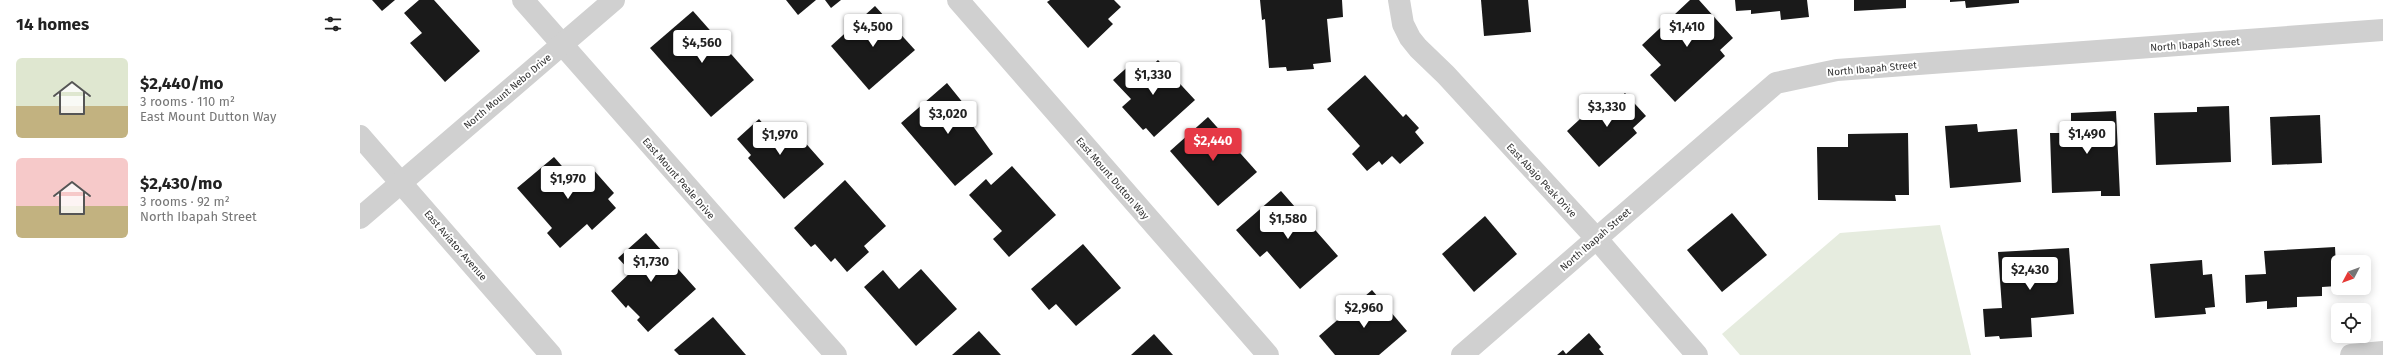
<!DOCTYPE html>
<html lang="en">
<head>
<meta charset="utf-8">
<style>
	body { margin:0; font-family:"Fira Sans",sans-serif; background:#f6f6f6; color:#222; height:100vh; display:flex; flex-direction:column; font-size:15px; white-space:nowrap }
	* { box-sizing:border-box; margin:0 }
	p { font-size:13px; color:#767676 }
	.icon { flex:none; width:22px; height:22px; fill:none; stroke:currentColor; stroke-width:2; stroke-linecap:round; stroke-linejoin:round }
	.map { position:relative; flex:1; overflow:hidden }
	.sheet { display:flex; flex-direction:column; background:#fff; width:360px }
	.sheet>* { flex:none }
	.needle { width:26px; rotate:229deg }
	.buttons { position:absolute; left:1971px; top:255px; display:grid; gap:8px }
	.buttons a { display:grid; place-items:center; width:40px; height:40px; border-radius:6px; background:#fff; box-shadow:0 2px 10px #0003; font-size:20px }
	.price { position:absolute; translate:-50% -34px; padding:0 9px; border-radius:4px; background:#fff; color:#222; font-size:13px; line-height:26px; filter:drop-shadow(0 1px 2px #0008) }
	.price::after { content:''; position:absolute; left:50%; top:24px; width:12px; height:9px; margin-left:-6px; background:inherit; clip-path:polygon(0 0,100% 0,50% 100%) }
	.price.on { background:#e63946; color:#fff }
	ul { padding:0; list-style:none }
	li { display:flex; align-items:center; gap:12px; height:100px; padding:0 16px }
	li span { display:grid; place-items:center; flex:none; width:112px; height:80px; border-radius:6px; color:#555 }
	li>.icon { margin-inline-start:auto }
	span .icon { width:48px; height:48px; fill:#fffc; stroke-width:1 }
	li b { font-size:17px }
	h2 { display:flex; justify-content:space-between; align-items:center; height:48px; padding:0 16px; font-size:17px }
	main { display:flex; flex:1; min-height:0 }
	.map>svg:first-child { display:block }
	.green { fill:#e6ecdf }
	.building { fill:#1a1a1a }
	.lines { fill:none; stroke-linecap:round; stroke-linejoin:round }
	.minor { stroke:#d0d0d0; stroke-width:22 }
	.labels { text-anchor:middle; stroke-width:4; stroke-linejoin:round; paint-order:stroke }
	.street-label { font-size:10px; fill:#333; stroke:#fff }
</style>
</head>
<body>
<main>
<section class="sheet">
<h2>14 homes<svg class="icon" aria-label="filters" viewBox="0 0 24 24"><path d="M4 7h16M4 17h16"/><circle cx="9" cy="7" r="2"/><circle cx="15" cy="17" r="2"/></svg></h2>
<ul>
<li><span style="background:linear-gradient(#dfe7d0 60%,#c2b280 0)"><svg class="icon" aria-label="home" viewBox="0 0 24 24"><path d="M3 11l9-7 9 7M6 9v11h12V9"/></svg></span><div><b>$2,440/mo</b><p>3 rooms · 110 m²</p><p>East Mount Dutton Way</p></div></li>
<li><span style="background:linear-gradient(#f6c9c9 60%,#c2b280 0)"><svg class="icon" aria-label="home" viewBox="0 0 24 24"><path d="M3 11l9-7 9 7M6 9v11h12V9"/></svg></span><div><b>$2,430/mo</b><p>3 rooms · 92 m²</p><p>North Ibapah Street</p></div></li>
</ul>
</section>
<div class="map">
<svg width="2023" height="355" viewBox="0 0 2023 355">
	<rect width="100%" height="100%" fill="#fff"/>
	<polygon class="green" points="1580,225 1611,355 1380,355 1362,334 1480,233"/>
	<g class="building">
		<polygon points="12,0 35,0 22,11"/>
		<polygon points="59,0 74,0 120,51 85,82 50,43 62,33 44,13"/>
		<polygon points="426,0 456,0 438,15"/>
		<polygon points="465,0 481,0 471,8"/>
		<polygon points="690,0 754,0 761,7 748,19 753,24 728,48 687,2"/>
		<polygon points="900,0 982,0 983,17 967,19 971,62 953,64 954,69 927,71 926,67 909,68 905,19 902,20"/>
		<polygon points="1121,0 1168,0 1171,32 1124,36"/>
		<polygon points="1330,0 1339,0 1373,38 1360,50 1365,56 1315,102 1290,75 1301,65 1282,45"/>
		<polygon points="1375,0 1447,0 1449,17 1421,20 1420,11 1391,14 1391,10 1376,11"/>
		<polygon points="1494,0 1546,0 1546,8 1494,11"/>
		<polygon points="1590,0 1659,0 1659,3 1606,8 1605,1 1590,2"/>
		<polygon points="515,6 555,50 509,90 471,46"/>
		<polygon points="333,11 394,80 351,117 290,48"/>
		<polygon points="798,60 835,100 794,137 786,128 783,130 762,107 771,99 753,80 773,62 784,73"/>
		<polygon points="1005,75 1043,117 1046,114 1059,128 1055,132 1064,143 1040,164 1032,156 1022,165 1019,161 1007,171 992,154 1000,146 967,109"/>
		<polygon points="587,83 608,109 601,115 608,124 610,122 633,154 595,186 541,123"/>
		<polygon points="1265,93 1286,116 1273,128 1277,133 1239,167 1207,131 1244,97 1252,105"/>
		<polygon points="1869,106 1871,162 1796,165 1794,113 1837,112 1837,107"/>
		<polygon points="1756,111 1760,196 1741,196 1741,191 1692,193 1690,133 1711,133 1711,113"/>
		<polygon points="1960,115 1962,163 1912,165 1910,117"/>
		<polygon points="848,117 897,172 858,206 810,151"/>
		<polygon points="399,119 413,135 427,122 464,164 424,199 388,158 391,155 377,139"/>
		<polygon points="1617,124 1618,132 1657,129 1661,182 1590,188 1585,126"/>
		<polygon points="1548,133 1549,195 1535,195 1536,201 1458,200 1457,147 1488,147 1488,134"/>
		<polygon points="194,157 215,181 231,167 254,193 248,199 256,208 232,230 227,224 200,248 187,233 192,228 157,188"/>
		<polygon points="652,166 696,215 649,257 633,239 642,231 609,195 626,179 631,185"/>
		<polygon points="485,180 526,226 504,246 509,252 487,272 475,258 471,262 455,244 451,247 434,228"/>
		<polygon points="921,191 978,256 940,289 907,251 900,257 876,230"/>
		<polygon points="1372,213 1407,255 1362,292 1327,250"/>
		<polygon points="1125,216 1157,254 1114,292 1082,254"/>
		<polygon points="286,233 336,289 288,332 277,320 280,317 268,305 266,308 251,291 271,272 258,258"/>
		<polygon points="723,244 761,288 716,326 696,304 689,310 671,289"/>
		<polygon points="1975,247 1977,286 1962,287 1962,296 1937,297 1937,307 1907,309 1907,301 1886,303 1885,275 1906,274 1904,251"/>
		<polygon points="1709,248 1714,314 1671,318 1672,337 1640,339 1639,336 1625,337 1623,309 1642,308 1638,252"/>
		<polygon points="1842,260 1843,275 1852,274 1855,307 1845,308 1846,314 1795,318 1790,264"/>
		<polygon points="561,269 597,309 556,346 504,287 523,270 539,289"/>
		<polygon points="1012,290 1047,331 1019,355 975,355 959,336"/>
		<polygon points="353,317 386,355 319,355 314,350"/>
		<polygon points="619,331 641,355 592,355"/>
		<polygon points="1229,333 1241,347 1239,349 1244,355 1197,355 1203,350 1206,354"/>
		<polygon points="794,334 813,355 771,355"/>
	</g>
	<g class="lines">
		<g class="minor">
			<polyline points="163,0 476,355"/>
			<polyline points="598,0 908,355"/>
			<polyline points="1039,0 1043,24 1050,38 1058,48 1086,75 1236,238 1337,355"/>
			<polyline points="0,136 191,355"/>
			<polyline points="0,218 254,0"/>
			<polyline points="1102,355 1416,83 1477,70 2023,30"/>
			<polyline points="1991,355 2023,352"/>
		</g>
	</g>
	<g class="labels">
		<g class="street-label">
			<text transform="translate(1835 44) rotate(-4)" y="4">North Ibapah Street</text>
			<text transform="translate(1512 68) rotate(-5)" y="4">North Ibapah Street</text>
			<text transform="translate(147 91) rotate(-40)" y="4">North Mount Nebo Drive</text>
			<text transform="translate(319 178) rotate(49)" y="4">East Mount Peale Drive</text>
			<text transform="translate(753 178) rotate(49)" y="4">East Mount Dutton Way</text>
			<text transform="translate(1182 180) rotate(47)" y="4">East Abajo Peak Drive</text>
			<text transform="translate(1235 239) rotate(-41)" y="4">North Ibapah Street</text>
			<text transform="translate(96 245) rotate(49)" y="4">East Aviator Avenue</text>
		</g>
	</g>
</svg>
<div class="buttons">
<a><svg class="needle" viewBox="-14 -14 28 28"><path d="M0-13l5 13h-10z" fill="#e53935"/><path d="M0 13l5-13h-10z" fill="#767676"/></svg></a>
<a><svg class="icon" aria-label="locate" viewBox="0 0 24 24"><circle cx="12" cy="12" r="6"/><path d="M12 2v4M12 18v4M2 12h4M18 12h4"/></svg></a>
</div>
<b class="price" style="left:513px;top:48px">$4,500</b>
<b class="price" style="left:1327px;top:48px">$1,410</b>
<b class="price" style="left:342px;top:64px">$4,560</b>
<b class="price" style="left:793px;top:96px">$1,330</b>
<b class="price" style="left:1247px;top:128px">$3,330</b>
<b class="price" style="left:588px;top:135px">$3,020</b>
<b class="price" style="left:1727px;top:155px">$1,490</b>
<b class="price" style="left:420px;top:156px">$1,970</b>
<b class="price on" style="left:853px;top:162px">$2,440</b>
<b class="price" style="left:208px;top:200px">$1,970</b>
<b class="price" style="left:928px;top:240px">$1,580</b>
<b class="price" style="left:291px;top:283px">$1,730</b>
<b class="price" style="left:1670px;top:291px">$2,430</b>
<b class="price" style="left:1004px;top:329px">$2,960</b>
</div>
</main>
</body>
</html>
